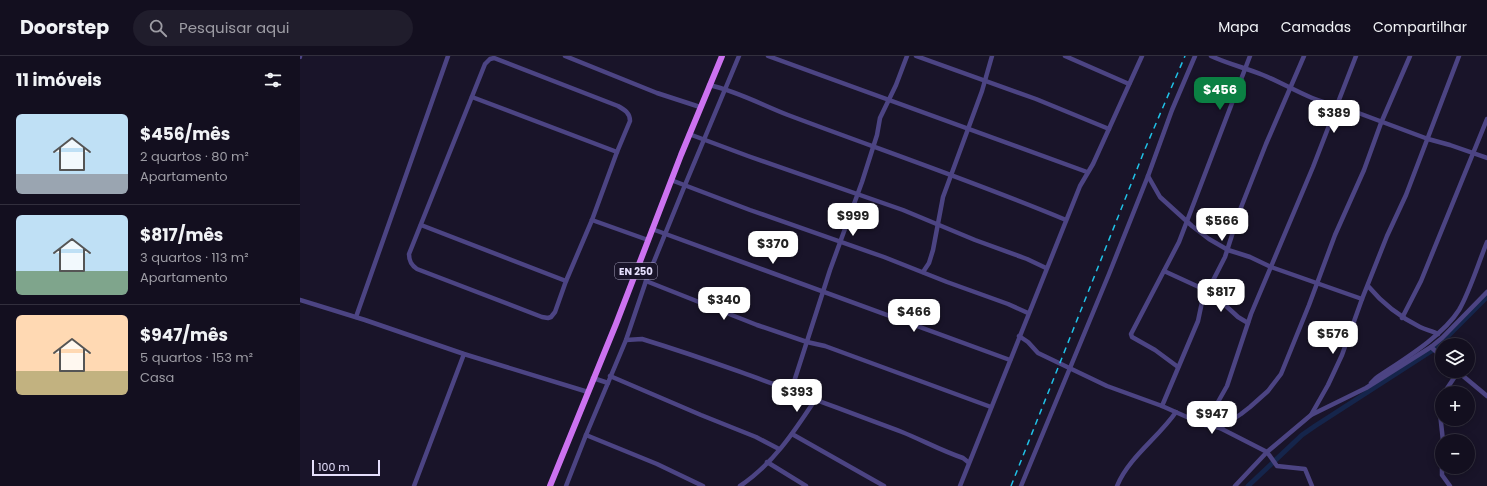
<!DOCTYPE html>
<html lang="pt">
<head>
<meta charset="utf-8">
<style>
	body { margin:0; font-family:Poppins,sans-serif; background:#201d2c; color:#f1f3f6; height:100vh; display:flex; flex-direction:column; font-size:15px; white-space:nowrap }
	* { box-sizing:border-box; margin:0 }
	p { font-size:13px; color:#9d9ca4 }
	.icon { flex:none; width:22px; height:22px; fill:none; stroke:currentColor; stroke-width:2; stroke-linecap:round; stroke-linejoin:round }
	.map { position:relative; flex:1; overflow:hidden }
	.drawer { display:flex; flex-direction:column; background:#130f1f; width:300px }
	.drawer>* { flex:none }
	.buttons { position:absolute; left:1135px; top:282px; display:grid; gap:8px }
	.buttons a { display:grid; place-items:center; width:40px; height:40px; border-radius:50%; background:#130f1f; box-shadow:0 2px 10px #0003,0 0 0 1px #322f3d; font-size:20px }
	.scale { position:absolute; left:12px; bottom:10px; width:68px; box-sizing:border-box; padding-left:4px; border:2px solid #e5dffc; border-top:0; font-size:11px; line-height:14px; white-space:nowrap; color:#e5dffc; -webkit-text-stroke:3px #191429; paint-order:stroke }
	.price { position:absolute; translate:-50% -34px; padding:0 9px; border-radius:8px; background:#fff; color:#222; font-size:13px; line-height:26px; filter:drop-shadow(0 1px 2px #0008) }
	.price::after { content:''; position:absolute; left:50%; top:24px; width:12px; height:9px; margin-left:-6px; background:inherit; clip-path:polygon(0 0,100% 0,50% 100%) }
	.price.current { background:#0b8043; color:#fff }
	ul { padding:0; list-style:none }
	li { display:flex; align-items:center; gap:12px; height:100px; padding:0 16px }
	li+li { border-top:1px solid #322f3d }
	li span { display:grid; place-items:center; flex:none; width:112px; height:80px; border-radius:6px; color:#555 }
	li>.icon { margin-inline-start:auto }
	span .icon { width:48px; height:48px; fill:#fffc; stroke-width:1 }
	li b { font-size:17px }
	h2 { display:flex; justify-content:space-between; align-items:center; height:48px; padding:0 16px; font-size:17px }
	header { display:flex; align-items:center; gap:24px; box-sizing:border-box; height:56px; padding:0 20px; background:#130f1f; border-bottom:1px solid #322f3d }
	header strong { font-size:19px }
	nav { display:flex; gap:22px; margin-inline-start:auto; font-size:14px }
	.search { width:280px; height:36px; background:#201d2c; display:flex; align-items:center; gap:10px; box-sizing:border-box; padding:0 14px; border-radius:22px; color:#9d9ca4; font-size:15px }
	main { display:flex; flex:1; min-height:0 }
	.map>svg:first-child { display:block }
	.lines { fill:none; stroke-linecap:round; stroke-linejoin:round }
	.canal { stroke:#15254b; stroke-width:5 }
	.minor { stroke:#4c4483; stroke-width:4.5 }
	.major { stroke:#cc72f0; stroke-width:6 }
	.rail { stroke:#20c2e7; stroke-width:1.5; stroke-dasharray:6 5; stroke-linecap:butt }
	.labels { text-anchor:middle; stroke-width:4; stroke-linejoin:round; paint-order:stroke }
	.shield { fill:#191429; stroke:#a8a2bd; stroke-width:1 }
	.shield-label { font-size:10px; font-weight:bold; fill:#e5dffc }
</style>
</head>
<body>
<header>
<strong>Doorstep</strong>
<div class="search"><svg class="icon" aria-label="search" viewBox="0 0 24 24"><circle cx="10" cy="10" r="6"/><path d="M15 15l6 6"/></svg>Pesquisar aqui</div>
<nav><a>Mapa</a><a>Camadas</a><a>Compartilhar</a></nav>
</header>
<main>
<section class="drawer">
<h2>11 imóveis<svg class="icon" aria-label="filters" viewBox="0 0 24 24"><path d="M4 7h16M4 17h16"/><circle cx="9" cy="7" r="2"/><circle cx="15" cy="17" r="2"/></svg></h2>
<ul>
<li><span style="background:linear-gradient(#bfe0f5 75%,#9aa5b1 0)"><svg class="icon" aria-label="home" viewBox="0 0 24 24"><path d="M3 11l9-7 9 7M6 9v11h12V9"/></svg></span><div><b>$456/mês</b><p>2 quartos · 80 m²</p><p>Apartamento</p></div></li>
<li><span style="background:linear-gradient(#bfe0f5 70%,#7fa58c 0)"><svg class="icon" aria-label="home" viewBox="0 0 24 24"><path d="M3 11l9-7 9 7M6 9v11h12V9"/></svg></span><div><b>$817/mês</b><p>3 quartos · 113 m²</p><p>Apartamento</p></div></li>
<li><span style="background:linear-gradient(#ffd9b3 70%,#c2b280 0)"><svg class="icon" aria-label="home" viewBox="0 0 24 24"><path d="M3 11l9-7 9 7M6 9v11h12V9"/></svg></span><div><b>$947/mês</b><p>5 quartos · 153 m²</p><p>Casa</p></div></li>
</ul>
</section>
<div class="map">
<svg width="1187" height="430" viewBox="0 0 1187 430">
	<rect width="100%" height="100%" fill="#191429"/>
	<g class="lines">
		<polyline class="canal" points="948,430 1002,379 1015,370 1136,292 1187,241"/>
		<g class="minor">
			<polyline points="265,0 357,37 400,51"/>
			<polyline points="468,0 787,116"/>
			<polyline points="616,0 736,43 809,73"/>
			<polyline points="765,0 829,28"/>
			<path d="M911,0c17,8 35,12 52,19 25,10 47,26 74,30l91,34 22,6 37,13"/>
			<polyline points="0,1 0,0"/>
			<path d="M194,2l124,48c7,4 12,7 12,15l-13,31 -25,68 -26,61 -11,31 -4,5 -3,1 -6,-1 -125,-48c-6,-4 -8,-8 -8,-15l76,-190 5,-5z"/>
			<path d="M409,29c28,6 53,20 79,30 93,35 187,67 278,105"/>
			<polyline points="172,41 317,96"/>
			<polyline points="389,78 448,100 603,154 675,184 727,203 746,212"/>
			<polyline points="848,120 860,141 892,170 909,183 928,194 950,201 971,211 1062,243"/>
			<polyline points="371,124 450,154 584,201 647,226 708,248 728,257"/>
			<polyline points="292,164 348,184"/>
			<polyline points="121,169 266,225"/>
			<polyline points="352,173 710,304"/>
			<polyline points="864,215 912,237 938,261 948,267"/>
			<polyline points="623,216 629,207 633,194 643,141 682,35 692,0"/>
			<polyline points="346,225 457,269 507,286 525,290 691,351"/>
			<path d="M1068,230c15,18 32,31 52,41 6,3 13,4 18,7"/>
			<polyline points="0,244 65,264 164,298 288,336"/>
			<polyline points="56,261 148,0"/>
			<polyline points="1102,262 1121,225 1187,63"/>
			<polyline points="719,280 728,286 738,297 807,330 862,350 905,369 920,372 967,396 977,410 1005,413 1012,430"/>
			<path d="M326,284l16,-1c88,27 173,61 260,93 20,8 40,19 61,26l5,4"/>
			<polyline points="1131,291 1142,301"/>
			<polyline points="878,311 855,294 832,281 831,278 879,186 950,0"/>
			<polyline points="1157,315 1187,340"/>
			<polyline points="310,320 401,359 456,381 479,393"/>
			<polyline points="293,322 308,327"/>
			<path d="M1071,327l5,-5c25,-17 66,-41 83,-68 11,-19 19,-46 28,-68"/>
			<polyline points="491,335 530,214 562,126 577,79 580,62 596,29 607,0"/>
			<polyline points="1144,337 1158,316"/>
			<polyline points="1142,340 1139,348 1143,385"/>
			<polyline points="862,350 898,265 902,246 925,201 940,154 966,88 1004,0"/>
			<polyline points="1011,359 1028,329 1042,299 1062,243 1087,180 1106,139 1159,0"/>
			<polyline points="905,369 927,330 951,258 1013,111 1056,0"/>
			<polyline points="920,372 941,358 950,351 968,335 981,318 1009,249 1035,179 1064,114 1081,67 1110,0"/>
			<polyline points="492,378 584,430"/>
			<polyline points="286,379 357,408 403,430"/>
			<polyline points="467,406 506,430"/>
			<polyline points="1142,411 1142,419 1150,430"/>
			<polyline points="114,430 164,298"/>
			<polyline points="266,430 286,379 326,284 346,225 385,129 439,0"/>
			<path d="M440,430c32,-21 54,-54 75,-86"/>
			<polyline points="660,430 780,130 793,108 842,0"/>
			<polyline points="721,430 809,218 848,120 872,54 895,0"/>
			<path d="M817,430c12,-29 41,-48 59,-74"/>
			<polyline points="935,430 967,396 1011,359 1066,332 1131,291 1142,282 1187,236"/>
		</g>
		<polyline class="major" points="250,430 316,268 381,99 422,0"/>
		<polyline class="rail" points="711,430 845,93 885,0"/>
	</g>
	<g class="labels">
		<rect class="shield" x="315" y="207" width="42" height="16" rx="3"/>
		<g class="shield-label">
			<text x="336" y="219">EN 250</text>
		</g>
	</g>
</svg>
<div class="buttons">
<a><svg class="icon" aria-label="layers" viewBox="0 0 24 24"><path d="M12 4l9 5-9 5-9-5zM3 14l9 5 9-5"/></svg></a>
<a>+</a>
<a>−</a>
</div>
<div class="scale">100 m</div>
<b class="price current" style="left:920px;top:55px">$456</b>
<b class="price" style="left:1034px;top:78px">$389</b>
<b class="price" style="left:553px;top:181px">$999</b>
<b class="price" style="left:922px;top:186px">$566</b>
<b class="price" style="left:473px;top:209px">$370</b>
<b class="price" style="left:921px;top:257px">$817</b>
<b class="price" style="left:424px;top:265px">$340</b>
<b class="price" style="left:614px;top:277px">$466</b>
<b class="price" style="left:1033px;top:299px">$576</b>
<b class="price" style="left:497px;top:357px">$393</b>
<b class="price" style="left:912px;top:379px">$947</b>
</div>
</main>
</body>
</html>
